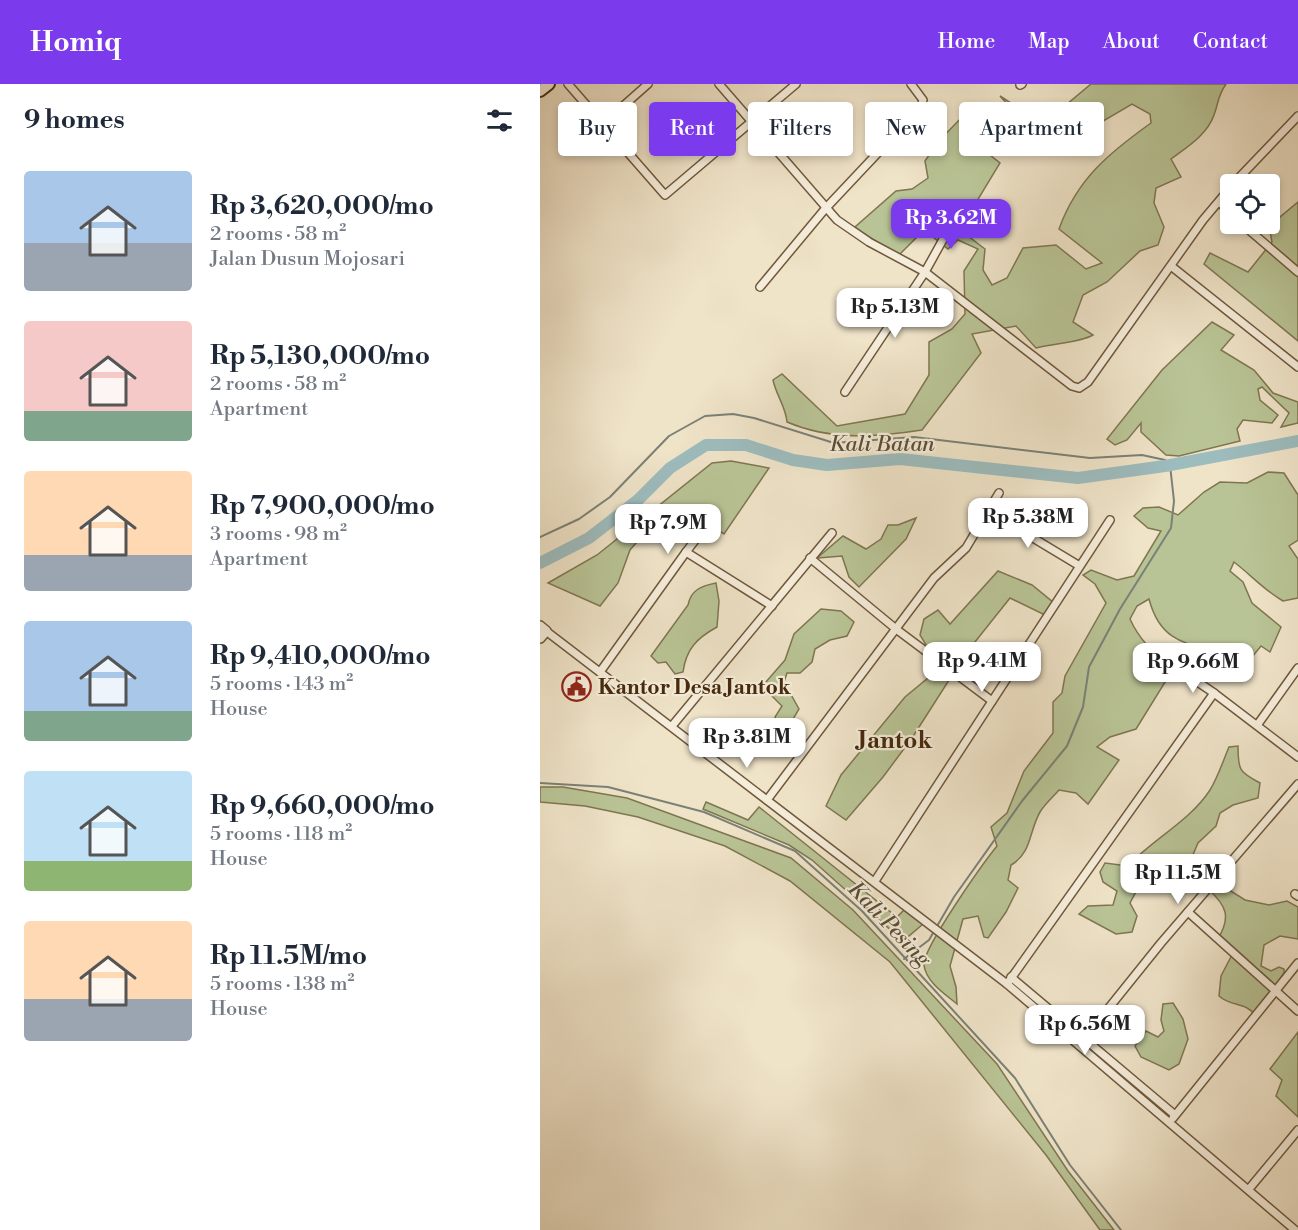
<!DOCTYPE html>
<html lang="en">
<head>
<meta charset="utf-8">
<style>
	body { margin:0; font-family:"Libre Bodoni",serif; background:#f2f2f3; color:#1f2937; height:100vh; display:flex; flex-direction:column; font-size:22px; white-space:nowrap }
	* { box-sizing:border-box; margin:0 }
	p { font-size:20px; color:#747a83 }
	.icon { flex:none; width:33px; height:33px; fill:none; stroke:currentColor; stroke-width:2; stroke-linecap:round; stroke-linejoin:round }
	.map { position:relative; flex:1; overflow:hidden }
	.sheet { display:flex; flex-direction:column; background:#fff; width:540px }
	.sheet>* { flex:none }
	.banner { position:absolute; left:18px; top:18px; width:570px; height:54px; display:flex; gap:12px }
	.tools { position:absolute; left:680px; top:90px; display:grid; gap:12px }
	.tools a { display:grid; place-items:center; width:60px; height:60px; border-radius:6px; background:#fff; box-shadow:0 3px 9px #0003; font-size:30px }
	.price { position:absolute; translate:-50% -51px; padding:0 14px; border-radius:12px; background:#fff; color:#222; font-size:20px; line-height:39px; filter:drop-shadow(0 2px 3px #0008) }
	.price::after { content:''; position:absolute; left:50%; top:36px; width:18px; height:14px; margin-left:-9px; background:inherit; clip-path:polygon(0 0,100% 0,50% 100%) }
	.price.active { background:#7c3aed; color:#fff }
	ul { padding:0; list-style:none }
	li { display:flex; align-items:center; gap:18px; height:150px; padding:0 24px }
	li span { display:grid; place-items:center; flex:none; width:168px; height:120px; border-radius:6px; color:#555 }
	li>.icon { margin-inline-start:auto }
	span .icon { width:72px; height:72px; fill:#fffc; stroke-width:1 }
	li b { font-size:26px }
	h2 { display:flex; justify-content:space-between; align-items:center; height:72px; padding:0 24px; font-size:26px }
	.tag { padding:0 21px; border-radius:6px; background:#fff; box-shadow:0 3px 9px #0003; font-size:21px; line-height:54px }
	.tag.active { background:#7c3aed; color:#fff }
	header { display:flex; align-items:center; gap:36px; box-sizing:border-box; height:84px; padding:0 30px; background:#7c3aed; color:#fff }
	header strong { font-size:28px }
	nav { display:flex; gap:33px; margin-inline-start:auto; font-size:21px }
	main { display:flex; flex:1; min-height:0 }
	.map>svg:first-child { display:block }
	.green { fill:#b9c496; stroke:#7f7651; stroke-width:1.5 }
	.lines { fill:none; stroke-linecap:round; stroke-linejoin:round }
	.stream { stroke:#7a8177; stroke-width:2 }
	.river { stroke:#9dbcbe; stroke-width:12 }
	.minor-casing { stroke:#70583b; stroke-width:10 }
	.tertiary-casing { stroke:#70583b; stroke-width:12 }
	.secondary-casing { stroke:#45290c; stroke-width:14 }
	.minor { stroke:#f5eddb; stroke-width:7 }
	.tertiary { stroke:#f5eddb; stroke-width:9 }
	.secondary { stroke:#f5eddb; stroke-width:10 }
	.labels { text-anchor:middle; stroke-width:4.5; stroke-linejoin:round; paint-order:stroke }
	.poi-label { font-size:21px; font-weight:bold; fill:#45290c; stroke:#f5eddb; text-anchor:start }
	.water-label { font-size:22px; font-style:italic; fill:#5b4e38; stroke:#f5eddb }
	.quarter-label { font-size:24px; font-weight:bold; fill:#45290c; stroke:#f5eddb }
</style>
</head>
<body>
<header>
<strong>Homiq</strong>
<nav><a>Home</a><a>Map</a><a>About</a><a>Contact</a></nav>
</header>
<main>
<section class="sheet">
<h2>9 homes<svg class="icon" aria-label="filters" viewBox="0 0 24 24"><path d="M4 7h16M4 17h16"/><circle cx="9" cy="7" r="2"/><circle cx="15" cy="17" r="2"/></svg></h2>
<ul>
<li><span style="background:linear-gradient(#a9c7e8 60%,#9aa5b1 0)"><svg class="icon" aria-label="home" viewBox="0 0 24 24"><path d="M3 11l9-7 9 7M6 9v11h12V9"/></svg></span><div><b>Rp 3,620,000/mo</b><p>2 rooms · 58 m²</p><p>Jalan Dusun Mojosari</p></div></li>
<li><span style="background:linear-gradient(#f6c9c9 75%,#7fa58c 0)"><svg class="icon" aria-label="home" viewBox="0 0 24 24"><path d="M3 11l9-7 9 7M6 9v11h12V9"/></svg></span><div><b>Rp 5,130,000/mo</b><p>2 rooms · 58 m²</p><p>Apartment</p></div></li>
<li><span style="background:linear-gradient(#ffd9b3 70%,#9aa5b1 0)"><svg class="icon" aria-label="home" viewBox="0 0 24 24"><path d="M3 11l9-7 9 7M6 9v11h12V9"/></svg></span><div><b>Rp 7,900,000/mo</b><p>3 rooms · 98 m²</p><p>Apartment</p></div></li>
<li><span style="background:linear-gradient(#a9c7e8 75%,#7fa58c 0)"><svg class="icon" aria-label="home" viewBox="0 0 24 24"><path d="M3 11l9-7 9 7M6 9v11h12V9"/></svg></span><div><b>Rp 9,410,000/mo</b><p>5 rooms · 143 m²</p><p>House</p></div></li>
<li><span style="background:linear-gradient(#bfe0f5 75%,#8fb573 0)"><svg class="icon" aria-label="home" viewBox="0 0 24 24"><path d="M3 11l9-7 9 7M6 9v11h12V9"/></svg></span><div><b>Rp 9,660,000/mo</b><p>5 rooms · 118 m²</p><p>House</p></div></li>
<li><span style="background:linear-gradient(#ffd9b3 65%,#9aa5b1 0)"><svg class="icon" aria-label="home" viewBox="0 0 24 24"><path d="M3 11l9-7 9 7M6 9v11h12V9"/></svg></span><div><b>Rp 11.5M/mo</b><p>5 rooms · 138 m²</p><p>House</p></div></li>
</ul>
</section>
<div class="map">
<svg width="758" height="1146" viewBox="0 0 758 1146">
	<rect width="100%" height="100%" fill="#efe3c8"/>
	<filter id="stains"><feTurbulence type="fractalNoise" baseFrequency=".00333" numOctaves="4"/><feColorMatrix values="0 0 0 0 .2 0 0 0 0 .09 0 0 0 0 .02 0 0 0 .5 -.17"/></filter>
	<radialGradient id="worn" r=".72"><stop offset=".6" stop-color="#630" stop-opacity="0"/><stop offset="1" stop-color="#630" stop-opacity=".3"/></radialGradient>
	<g class="green">
		<path d="M551,0h135c-9,13 -7,18 -12,31 -7,20 -27,32 -43,44l10,18 -25,11 -2,15 10,24 -6,18 -18,6 -33,31 -24,13 -10,27 20,13c-14,8 -39,8 -57,13l-20,-22 -44,8 9,19 -59,77c-45,7 -91,11 -135,-8 -1,-15 -11,-27 -14,-42l9,-6 55,52 68,-12 24,-39v-33l23,-13 13,-15 -1,-43 14,-22 -20,-9 -10,9 -24,-19 -26,26 -43,-29 41,-36 16,-2 16,-11 -3,-17 13,-19 24,-25 9,23 29,23 -23,38 -22,21 13,14 17,13 -2,21 9,15 15,-7 16,-30 33,-3 30,24 16,-6 -43,-34c18,-50 50,-76 92,-106l-1,-9 -18,-10 -29,17 -26,26 -17,6 -26,-19 -34,-38 43,28z"/>
		<polygon points="758,118 758,257 664,180 670,169 708,188 732,158 729,142"/>
		<polygon points="672,238 694,251 681,266 714,286 733,309 758,318 758,339 741,343 749,329 722,303 718,305 720,316 738,331 732,339 703,336 697,345 700,357 639,372 626,371 601,348 601,339 587,356 575,361 567,355 622,286"/>
		<polygon points="191,377 229,384 184,450 139,422 110,443 90,466 78,499 60,522 8,499 57,471 172,379"/>
		<path d="M728,388l16,1 14,22v45l-9,6 9,13v39l-15,3c-19,-11 -32,-26 -49,-39l-4,9 13,11 9,21 29,24 -11,25 -9,-6 -14,17c-42,-23 -83,-7 -98,-64l-12,7 -7,13c9,20 22,33 40,46l-3,14 -31,50 -26,8 -13,10 22,13 -31,44 -12,-11 -17,-3c-6,7 -14,14 -19,22 -11,19 -8,41 -29,53l-3,15 10,8 -12,24 -18,26 -4,-1 -6,-21 -15,3 -13,47 6,21 1,17c-12,-10 -31,-22 -33,-39 -2,-16 60,-103 73,-119l-6,-19 16,-14 17,-42 29,-38v-31l9,-9 3,-17 41,-73 -11,-19 -12,-9 8,-5 26,10 17,-4 27,-45 -13,-3 -14,-12 9,-8 16,-1 19,8 26,-23 16,-10 27,1z"/>
		<polygon points="376,434 366,455 319,503 309,493 302,472 277,474 303,452 326,465 341,455 348,441 358,441"/>
		<polygon points="458,487 492,501 514,519 505,531 470,514 427,568 372,654 343,693 306,736 286,722 301,691 365,613 400,584 380,551 384,535 398,526 410,540"/>
		<path d="M176,499l3,18 -2,26c-20,11 -31,22 -34,45l-8,2 -9,-12 -8,1 -7,-7 37,-51c3,-15 13,-19 28,-22z"/>
		<polygon points="281,525 301,527 314,538 307,552 290,556 275,565 272,578 260,589 247,589 244,598 259,625 252,637 238,642 235,633 242,622 232,612 225,599 245,576 254,550"/>
		<path d="M698,662c0,24 1,26 22,37l-2,15 -25,7 -13,8 -4,13 -18,17 -6,14 -17,11 -30,7 -15,28 7,13 -5,16 -16,2 -37,-20 9,-8 25,-1 4,-14 -14,-9 -3,-10 5,-9 23,3c25,-27 62,-45 82,-76 8,-13 13,-29 19,-43z"/>
		<polygon points="0,703 23,703 87,714 251,774 313,826 457,980 528,1087 574,1146 560,1146 506,1071 350,878 250,797 185,762 98,733 45,722 0,718"/>
		<polygon points="166,718 208,736 219,723 357,833 364,826 383,840 363,857 272,776 249,761 163,725"/>
		<path d="M675,797l30,19 24,5 18,-4 11,6v32l-18,-3 -16,9 -3,21 10,5 8,-4 5,2v4l-29,42c-9,-13 -24,-8 -36,-19l2,-20 12,-23 -15,-14c13,-22 9,-33 -10,-50z"/>
		<polygon points="633,919 643,935 648,955 639,980 629,986 601,973 595,962 606,947 618,953 624,947 621,936 623,920"/>
		<polygon points="758,948 758,1033 736,1012 742,996 730,985"/>
	</g>
	<g class="lines">
		<g class="stream">
			<polyline points="0,453 39,435 70,413 129,352 165,332 193,330 214,334 294,359 374,353 550,374 602,371 625,376 630,381 634,417 631,444 580,525 549,583 543,623 527,662 482,717 414,813 389,856 364,875"/>
			<polyline points="0,699 68,703 164,728 255,767 322,827 475,994 530,1081 581,1146"/>
		</g>
		<polyline class="river" points="0,479 49,454 98,416 130,384 166,361 206,361 253,376 287,381 360,375 538,394 625,382 758,357"/>
		<defs>
			<g id="minor">
				<polyline points="28,0 125,111 256,0"/>
				<polyline points="179,0 297,136 329,158 385,188 532,302 539,304 548,298 663,136 690,104"/>
				<polyline points="480,1 482,0"/>
				<polyline points="64,39 108,0"/>
				<polyline points="693,100 758,32"/>
				<polyline points="679,118 690,128"/>
				<polyline points="702,140 758,188"/>
				<polyline points="631,182 758,283"/>
				<polyline points="220,203 285,125 381,23 383,16 371,0"/>
				<polyline points="305,308 385,188 416,132"/>
				<polyline points="450,428 538,481"/>
				<polyline points="146,468 163,446"/>
				<polyline points="270,474 356,545 452,617"/>
				<polyline points="6,547 467,900 755,1146"/>
				<polyline points="60,588 146,468 232,522"/>
				<polyline points="646,590 674,609"/>
				<polyline points="718,640 758,584"/>
				<polyline points="132,642 292,449"/>
				<polyline points="227,716 394,494 426,464 459,409"/>
				<polyline points="335,797 570,436"/>
				<polyline points="755,810 758,812"/>
				<polyline points="648,828 758,927"/>
				<polyline points="471,893 635,1031"/>
				<polyline points="467,900 674,609 758,673"/>
				<polyline points="539,961 621,859 758,700"/>
				<polyline points="633,1034 758,879"/>
				<polyline points="709,1105 758,1046"/>
			</g>
			<polyline id="tertiary" points="0,542 6,547 0,554"/>
			<polyline id="secondary" points="0,7 9,0"/>
		</defs>
		<use href="#minor" class="minor-casing"/>
		<use href="#tertiary" class="tertiary-casing"/>
		<use href="#secondary" class="secondary-casing"/>
		<use href="#minor" class="minor"/>
		<use href="#tertiary" class="tertiary"/>
		<use href="#secondary" class="secondary"/>
	</g>
	<defs>
		<symbol id="civic-ring" viewBox="-11 -11 22 22"><circle r="9.5" fill="#f5eddb" stroke="#8f2418" stroke-width="1.5"/><path d="M-.6-6.5H3V-4.5H.6V-3L4-1V1h2V6H-6V1h2V-1L-.6-3ZM-1.2 2.5V6h2.4V2.5Z" fill="#8f2418"/></symbol>
	</defs>
	<g fill-rule="evenodd">
		<use href="#civic-ring" x="20" y="586" width="33" height="33"/>
	</g>
	<g class="labels">
		<g class="poi-label">
			<text x="58" y="610">Kantor Desa Jantok</text>
		</g>
		<g class="water-label">
			<text x="342" y="367">Kali Batan</text>
			<text transform="translate(350 839) rotate(46)" y="8">Kali Pesing</text>
		</g>
		<g class="quarter-label">
			<text x="355" y="664">Jantok</text>
		</g>
	</g>
	<rect width="100%" height="100%" filter="url(#stains)"/>
	<rect width="100%" height="100%" fill="url(#worn)"/>
</svg>
<div class="tools">
<a><svg class="icon" aria-label="locate" viewBox="0 0 24 24"><circle cx="12" cy="12" r="6"/><path d="M12 2v4M12 18v4M2 12h4M18 12h4"/></svg></a>
</div>
<b class="price active" style="left:411px;top:166px">Rp 3.62M</b>
<b class="price" style="left:355px;top:255px">Rp 5.13M</b>
<b class="price" style="left:488px;top:465px">Rp 5.38M</b>
<b class="price" style="left:128px;top:471px">Rp 7.9M</b>
<b class="price" style="left:442px;top:609px">Rp 9.41M</b>
<b class="price" style="left:653px;top:610px">Rp 9.66M</b>
<b class="price" style="left:207px;top:685px">Rp 3.81M</b>
<b class="price" style="left:638px;top:821px">Rp 11.5M</b>
<b class="price" style="left:545px;top:972px">Rp 6.56M</b>
<div class="banner">
<a class="tag">Buy</a>
<a class="tag active">Rent</a>
<a class="tag">Filters</a>
<a class="tag">New</a>
<a class="tag">Apartment</a>
</div>
</div>
</main>
</body>
</html>
